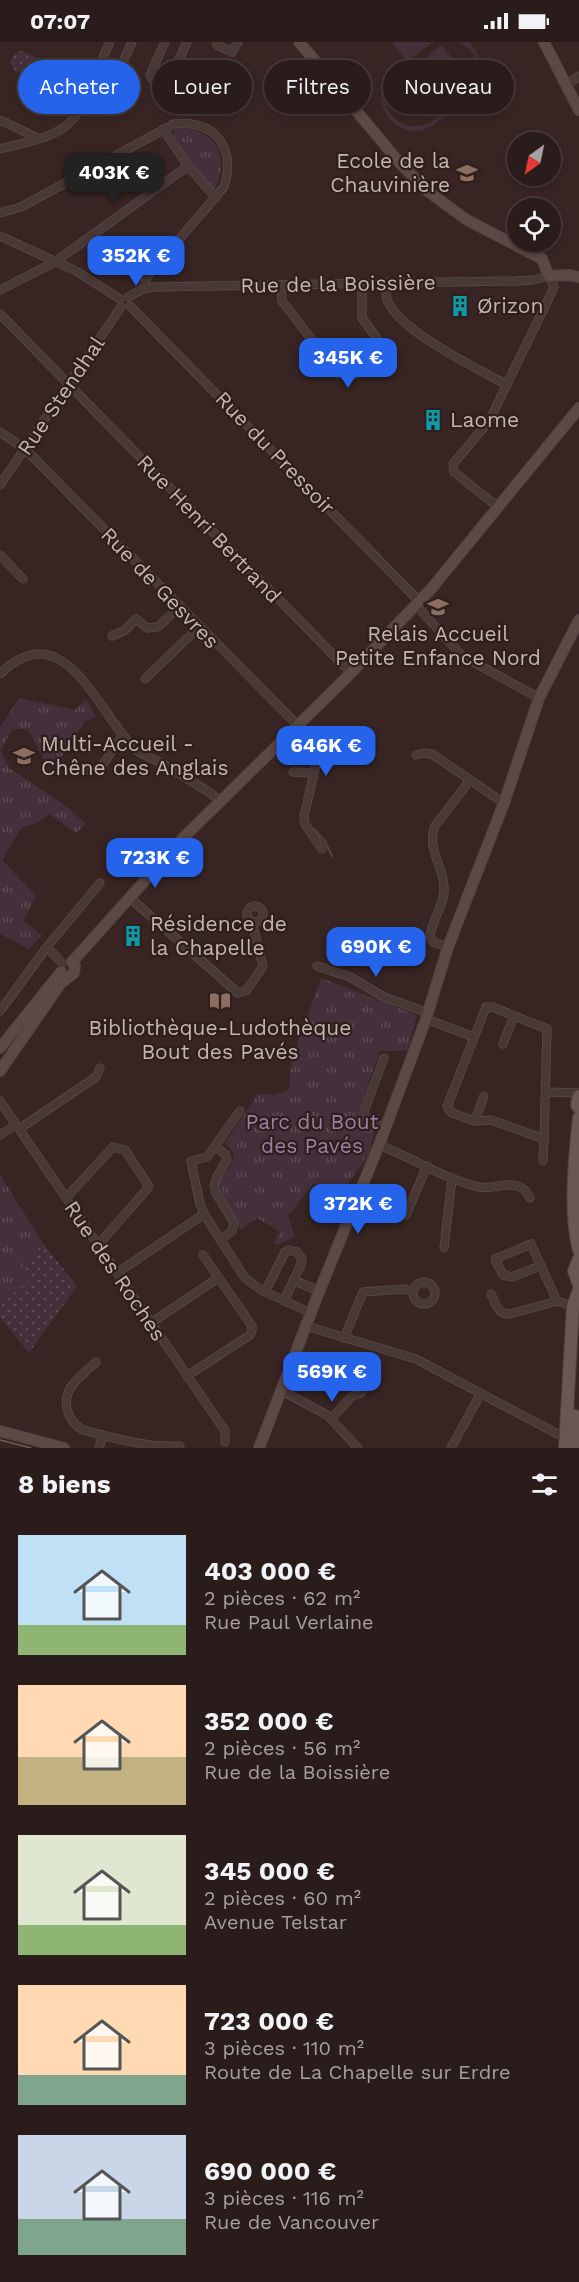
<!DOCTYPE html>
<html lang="fr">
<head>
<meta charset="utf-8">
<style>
	body { margin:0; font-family:"Work Sans",sans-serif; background:#362927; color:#f1f3f6; height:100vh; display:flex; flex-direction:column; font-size:22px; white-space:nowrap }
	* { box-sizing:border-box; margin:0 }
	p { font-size:20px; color:#a5a1a2 }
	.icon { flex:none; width:33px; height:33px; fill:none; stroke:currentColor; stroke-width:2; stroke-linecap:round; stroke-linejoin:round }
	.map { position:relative; height:1406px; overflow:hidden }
	.details { display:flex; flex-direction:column; background:#2a1c1a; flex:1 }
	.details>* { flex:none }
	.top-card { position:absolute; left:18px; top:18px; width:543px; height:54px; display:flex; gap:12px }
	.needle { width:39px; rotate:213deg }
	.controls { position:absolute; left:507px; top:90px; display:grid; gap:12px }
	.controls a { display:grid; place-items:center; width:54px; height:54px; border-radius:50%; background:#2a1c1a; box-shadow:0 3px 9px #0003,0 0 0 2px #463a39; font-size:30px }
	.price { position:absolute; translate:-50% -51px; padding:0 14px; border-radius:12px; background:#2563eb; color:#fff; font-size:20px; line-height:39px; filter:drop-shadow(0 2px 3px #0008) }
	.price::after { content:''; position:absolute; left:50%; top:36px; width:18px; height:14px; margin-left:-9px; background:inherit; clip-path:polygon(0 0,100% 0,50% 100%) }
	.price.selected { background:#222; color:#fff }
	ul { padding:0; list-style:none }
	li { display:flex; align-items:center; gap:18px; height:150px; padding:0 18px }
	li span { display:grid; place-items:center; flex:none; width:168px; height:120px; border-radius:0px; color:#555 }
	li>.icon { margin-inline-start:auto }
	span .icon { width:72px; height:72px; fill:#fffc; stroke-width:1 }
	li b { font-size:26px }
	h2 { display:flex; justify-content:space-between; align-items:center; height:72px; padding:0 18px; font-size:26px }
	.tag { padding:0 21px; border-radius:27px; background:#2a1c1a; box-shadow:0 3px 9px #0003,0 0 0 2px #463a39; font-size:21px; line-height:54px }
	.tag.selected { background:#2563eb; color:#fff }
	.status { display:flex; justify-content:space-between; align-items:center; height:42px; padding:0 30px; background:#2a1c1a; direction:ltr }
	.status svg { height:16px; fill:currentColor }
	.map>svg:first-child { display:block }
	.grass { fill:url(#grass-dots) }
	.park { fill:url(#park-tufts) }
	.pitch { fill:#442f3b }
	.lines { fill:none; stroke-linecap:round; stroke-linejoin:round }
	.stream { stroke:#5e3c37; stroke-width:2 }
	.secondary-tunnel { stroke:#4d3b38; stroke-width:10; stroke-dasharray:10 5; stroke-linecap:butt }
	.street-casing { stroke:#645451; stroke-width:9 }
	.secondary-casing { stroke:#524240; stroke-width:12 }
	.primary-casing { stroke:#524240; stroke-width:14 }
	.street { stroke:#493936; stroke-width:8 }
	.secondary { stroke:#5c4945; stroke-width:10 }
	.primary { stroke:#695754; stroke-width:12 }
	.tram { stroke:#705c59; stroke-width:1.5 }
	.labels { text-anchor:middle; stroke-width:4.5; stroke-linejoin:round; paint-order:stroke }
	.poi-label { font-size:21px; fill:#c5b5b1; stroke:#2e1e1c; text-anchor:start }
	.street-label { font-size:21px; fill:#c5b5b1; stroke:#2e1e1c }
	.park-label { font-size:21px; fill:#9c80a4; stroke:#2e1e1c }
</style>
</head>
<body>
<div class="status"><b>07:07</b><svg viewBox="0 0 49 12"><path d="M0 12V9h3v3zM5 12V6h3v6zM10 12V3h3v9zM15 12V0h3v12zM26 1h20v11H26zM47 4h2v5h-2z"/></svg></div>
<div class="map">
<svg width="579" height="1406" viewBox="0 0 579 1406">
	<defs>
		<pattern id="grass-dots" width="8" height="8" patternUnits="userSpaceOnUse" patternTransform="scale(1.5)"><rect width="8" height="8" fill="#442f3b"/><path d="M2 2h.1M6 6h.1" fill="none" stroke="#5e4b55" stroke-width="1.8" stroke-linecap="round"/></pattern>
		<pattern id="park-tufts" width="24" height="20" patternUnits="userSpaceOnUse" patternTransform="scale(1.5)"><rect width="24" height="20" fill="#442f3b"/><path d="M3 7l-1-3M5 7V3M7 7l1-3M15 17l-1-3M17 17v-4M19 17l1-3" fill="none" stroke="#5e4b55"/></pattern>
	</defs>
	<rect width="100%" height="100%" fill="#382523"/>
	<g class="grass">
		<polygon points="21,9 41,17 38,24 16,31 10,20 15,11"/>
		<polygon points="45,1204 77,1244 29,1311 0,1275 0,1264 30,1236 21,1223"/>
	</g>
	<g class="park">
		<path d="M182,86c35,4 47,27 34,59l-3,2 -16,-18 -24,-36 1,-5z"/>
		<polygon points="19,656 75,668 86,657 96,675 85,679 54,726 46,721 28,687 12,687 1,709 9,726 66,764 86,782 76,791 49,772 35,782 22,785 2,818 36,854 23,879 42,893 29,907 0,892 0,686"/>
		<path d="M321,936l96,37 -10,36h-27l-23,65 19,11 -7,26 -30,43 -16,-11 -10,-1 -25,32 7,21 -18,8 -3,-2 6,-11 -23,-14 -17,12c-6,-17 -18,-29 -22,-47l12,-17 4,-12 -9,-11 33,-49 15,1 16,-5 2,-26z"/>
		<polygon points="0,1133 45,1204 22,1223 31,1236 0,1264"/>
	</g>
	<g class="pitch">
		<path d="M391,0h43c-21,14 -66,47 -41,75 7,7 16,11 25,9 13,-1 22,-11 31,-19 22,-18 47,-44 10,-65h10c28,32 4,50 -21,71 -9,8 -19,17 -31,18 -25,1 -43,-26 -33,-48 5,-10 15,-16 22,-23z"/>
		<polygon points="441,3 470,36 424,76 396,42"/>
	</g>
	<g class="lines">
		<polyline class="stream" points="314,787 325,799 332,814"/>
		<polyline class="secondary-tunnel" points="323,28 338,47"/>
		<defs>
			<g id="street">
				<polyline points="165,0 150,33 153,38 163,43 169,39 187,0"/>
				<polyline points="217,0 217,3 232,10 238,0"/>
				<polyline points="566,43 579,34"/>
				<polyline points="81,63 96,70 101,67 132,0"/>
				<polyline points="0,78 38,96"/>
				<polyline points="163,87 188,124 216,156"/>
				<path d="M0,107c25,-7 57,-10 74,-31l36,-76"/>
				<path d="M0,171l21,-6 153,-83c42,-4 62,24 50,63l-77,90 -4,12"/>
				<polyline points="0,194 76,229 120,257"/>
				<path d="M386,241c0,6 -1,14 2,19 15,31 88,66 119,83"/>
				<path d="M281,243l1,16 56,73c20,6 37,-8 43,-26l-5,-11 -14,-19v-34"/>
				<polyline points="0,248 55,220 188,124"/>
				<polyline points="128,255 143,247 155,245 516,239 533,238 549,234 554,245 549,256 489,379 453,422 454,430 498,465"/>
				<polyline points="130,264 419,559"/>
				<polyline points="0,272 343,623 352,629"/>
				<polyline points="0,390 25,407 315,701 318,714 304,774 305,782 322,807"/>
				<polyline points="0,443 121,265"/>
				<polyline points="0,513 23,537"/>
				<polyline points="416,563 462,614 539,656"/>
				<polyline points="112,594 124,589 136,577 147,586 158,585 179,565"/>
				<path d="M0,632c65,-63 98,40 135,75 7,6 19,10 28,15 16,9 31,19 47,29l10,8"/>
				<polyline points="145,637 199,585"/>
				<polyline points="416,713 424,711 432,712 504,761"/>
				<polyline points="90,729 99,728 123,693"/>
				<polyline points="293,730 313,731"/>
				<polyline points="129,855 238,951 246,949 263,924 252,880"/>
				<circle cx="255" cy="872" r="8"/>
				<polyline points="47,905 62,921"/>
				<path d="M448,905l-15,-5 -3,-6c2,-17 16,-33 14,-50 -1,-21 -18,-38 -9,-60l35,-46"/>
				<polyline points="317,924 350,935 384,955 429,971"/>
				<polygon points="486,965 492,965 547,987 544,1097 491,1078 475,1079 452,1071 447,1065"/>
				<polyline points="0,969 47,905 100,841"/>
				<polyline points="426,977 474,995"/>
				<polyline points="503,1002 514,974"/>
				<polyline points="384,1016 363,1072 385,1088"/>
				<polyline points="547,1050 579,1051"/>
				<polyline points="0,1059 225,1389 225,1400"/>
				<polyline points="240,1069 207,1115 191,1119 200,1162 204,1172 245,1236 261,1248 311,1271"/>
				<polyline points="475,1079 484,1054"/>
				<polyline points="19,1087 96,1035 100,1026"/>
				<polyline points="0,1093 16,1083"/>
				<path d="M379,1103c34,13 65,34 100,42 17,4 40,-13 51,11"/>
				<polyline points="215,1104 225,1112 227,1117 217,1135 214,1144 216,1151 234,1181 232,1189 220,1198"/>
				<polyline points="543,1119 544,1097"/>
				<polyline points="66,1156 113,1105 125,1108 148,1143 148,1146 98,1203"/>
				<polyline points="406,1173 427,1124"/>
				<polyline points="444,1206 452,1136"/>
				<polyline points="540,1224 512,1235 503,1233 495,1217 531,1202 557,1259 573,1264"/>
				<polyline points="117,1231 204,1172"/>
				<polyline points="293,1238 319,1249"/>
				<circle cx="424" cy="1251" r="11"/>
				<polyline points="265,1250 285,1210 288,1208 297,1210 302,1217 301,1222 284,1259"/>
				<path d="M491,1252c5,10 6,20 19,20l47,-13"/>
				<polyline points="151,1281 218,1236"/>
				<polyline points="306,1284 416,1317 565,1396"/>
				<polyline points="344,1296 363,1250 403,1247 413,1249"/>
				<path d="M96,1320c-15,14 -36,27 -28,50 3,9 7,13 15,18 31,8 65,18 97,16"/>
				<polyline points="187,1334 250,1293 252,1288 252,1284 203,1213"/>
				<polyline points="282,1349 327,1373 358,1406"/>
				<polyline points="331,1377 352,1354 361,1351 367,1339"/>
				<polyline points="99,1406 103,1393"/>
				<polyline points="451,1406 481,1351"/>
			</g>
			<g id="secondary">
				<polyline points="299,0 323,28"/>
				<polyline points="544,0 579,68"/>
				<polyline points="338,47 399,120 426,148 467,178 542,217 549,234 569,233 579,235"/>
				<polyline points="72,920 184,795 344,638 431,547 579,366"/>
				<polyline points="0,1006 61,930"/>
				<polyline points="0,1029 61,941 74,931 75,924 72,920"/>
				<polyline points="0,1389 64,1406"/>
				<polyline points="259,1406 317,1255 379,1103 426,977 448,905 504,761 539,656 579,578"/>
			</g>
			<g id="primary">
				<polyline points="579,1054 577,1063 579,1066"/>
				<path d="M579,1076c-4,38 -10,95 0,132"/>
				<polyline points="579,1217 574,1229 579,1243"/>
				<polyline points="565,1406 573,1264 579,1248"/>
				<polyline points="573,1406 575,1374"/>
			</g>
		</defs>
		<use href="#street" class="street-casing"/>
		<use href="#secondary" class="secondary-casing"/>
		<use href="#primary" class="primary-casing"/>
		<use href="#street" class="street"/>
		<use href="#secondary" class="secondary"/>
		<use href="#primary" class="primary"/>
		<polyline class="tram" points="0,1398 31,1406"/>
	</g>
	<defs>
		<symbol id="school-bare" viewBox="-9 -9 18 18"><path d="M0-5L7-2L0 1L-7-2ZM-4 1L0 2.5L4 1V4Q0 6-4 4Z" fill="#8d6e63" stroke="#2e1e1c" stroke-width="2.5" paint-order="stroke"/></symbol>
		<symbol id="building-bare" viewBox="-9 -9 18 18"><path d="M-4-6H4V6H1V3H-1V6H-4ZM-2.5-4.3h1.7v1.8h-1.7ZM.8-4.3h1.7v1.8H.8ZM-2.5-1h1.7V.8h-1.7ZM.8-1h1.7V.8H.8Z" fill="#0f9aa8" stroke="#2e1e1c" stroke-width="2.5" paint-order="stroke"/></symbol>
		<symbol id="library-bare" viewBox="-9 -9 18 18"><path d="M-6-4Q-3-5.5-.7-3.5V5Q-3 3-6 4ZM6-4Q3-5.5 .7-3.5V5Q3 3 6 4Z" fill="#8d6e63" stroke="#2e1e1c" stroke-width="2.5" paint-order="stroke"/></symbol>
	</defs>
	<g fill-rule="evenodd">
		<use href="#school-bare" x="452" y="116" width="30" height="30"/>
		<use href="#building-bare" x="445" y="249" width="30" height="30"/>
		<use href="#building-bare" x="418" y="363" width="30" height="30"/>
		<use href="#school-bare" x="423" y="550" width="30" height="30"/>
		<use href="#school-bare" x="9" y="699" width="30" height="30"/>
		<use href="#building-bare" x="118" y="879" width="30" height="30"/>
		<use href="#library-bare" x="205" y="944" width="30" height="30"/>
	</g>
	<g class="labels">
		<g class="poi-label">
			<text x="450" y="126" text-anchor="end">Ecole de la<tspan x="450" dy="24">Chauvinière</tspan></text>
			<text x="477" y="271">Ørizon</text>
			<text x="450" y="385">Laome</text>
			<text x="438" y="599" text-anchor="middle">Relais Accueil<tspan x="438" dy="24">Petite Enfance Nord</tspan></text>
			<text x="41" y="709">Multi-Accueil -<tspan x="41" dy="24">Chêne des Anglais</tspan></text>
			<text x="150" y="889">Résidence de<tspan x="150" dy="24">la Chapelle</tspan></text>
			<text x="220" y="993" text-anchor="middle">Bibliothèque-Ludothèque<tspan x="220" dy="24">Bout des Pavés</tspan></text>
		</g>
		<g class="street-label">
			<text transform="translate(338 242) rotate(-1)" y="7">Rue de la Boissière</text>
			<text transform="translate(61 354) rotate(-56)" y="7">Rue Stendhal</text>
			<text transform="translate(275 411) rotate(46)" y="7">Rue du Pressoir</text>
			<text transform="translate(209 487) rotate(46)" y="7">Rue Henri Bertrand</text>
			<text transform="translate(160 546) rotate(46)" y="7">Rue de Gesvres</text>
			<text transform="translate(115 1229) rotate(56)" y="7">Rue des Roches</text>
		</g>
		<g class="park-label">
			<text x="312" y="1087">Parc du Bout<tspan x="312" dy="24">des Pavés</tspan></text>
		</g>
	</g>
</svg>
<div class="controls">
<a><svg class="needle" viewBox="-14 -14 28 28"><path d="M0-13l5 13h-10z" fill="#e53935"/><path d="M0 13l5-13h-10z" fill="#a5a1a2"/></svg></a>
<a><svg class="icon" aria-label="locate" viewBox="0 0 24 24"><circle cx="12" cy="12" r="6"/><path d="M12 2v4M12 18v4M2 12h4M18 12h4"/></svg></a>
</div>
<b class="price selected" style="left:114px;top:162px">403K €</b>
<b class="price" style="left:136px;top:245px">352K €</b>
<b class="price" style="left:348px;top:347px">345K €</b>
<b class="price" style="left:326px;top:735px">646K €</b>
<b class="price" style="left:155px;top:847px">723K €</b>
<b class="price" style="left:376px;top:936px">690K €</b>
<b class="price" style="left:358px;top:1193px">372K €</b>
<b class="price" style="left:332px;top:1361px">569K €</b>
<div class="top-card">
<a class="tag selected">Acheter</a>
<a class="tag">Louer</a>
<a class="tag">Filtres</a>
<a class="tag">Nouveau</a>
</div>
</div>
<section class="details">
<h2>8 biens<svg class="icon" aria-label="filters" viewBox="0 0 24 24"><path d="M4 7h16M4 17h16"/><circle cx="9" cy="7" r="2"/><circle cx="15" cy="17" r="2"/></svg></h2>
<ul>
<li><span style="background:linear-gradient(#bfe0f5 75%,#8fb573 0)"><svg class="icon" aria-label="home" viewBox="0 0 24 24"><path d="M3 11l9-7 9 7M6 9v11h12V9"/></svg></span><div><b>403 000 €</b><p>2 pièces · 62 m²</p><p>Rue Paul Verlaine</p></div></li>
<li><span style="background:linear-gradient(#ffd9b3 60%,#c2b280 0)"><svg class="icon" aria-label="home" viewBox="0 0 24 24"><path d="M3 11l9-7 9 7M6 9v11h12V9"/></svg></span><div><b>352 000 €</b><p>2 pièces · 56 m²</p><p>Rue de la Boissière</p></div></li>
<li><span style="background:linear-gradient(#dfe7d0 75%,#8fb573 0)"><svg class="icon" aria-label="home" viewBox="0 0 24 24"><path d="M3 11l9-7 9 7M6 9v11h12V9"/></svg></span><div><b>345 000 €</b><p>2 pièces · 60 m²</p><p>Avenue Telstar</p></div></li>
<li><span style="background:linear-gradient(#ffd9b3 75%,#7fa58c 0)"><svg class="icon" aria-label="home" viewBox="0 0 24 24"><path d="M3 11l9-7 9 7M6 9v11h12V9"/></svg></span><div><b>723 000 €</b><p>3 pièces · 110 m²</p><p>Route de La Chapelle sur Erdre</p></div></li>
<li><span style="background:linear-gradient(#c9d6e8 70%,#7fa58c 0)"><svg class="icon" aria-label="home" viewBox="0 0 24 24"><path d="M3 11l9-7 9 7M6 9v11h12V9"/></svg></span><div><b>690 000 €</b><p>3 pièces · 116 m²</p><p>Rue de Vancouver</p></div></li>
</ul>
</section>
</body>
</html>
